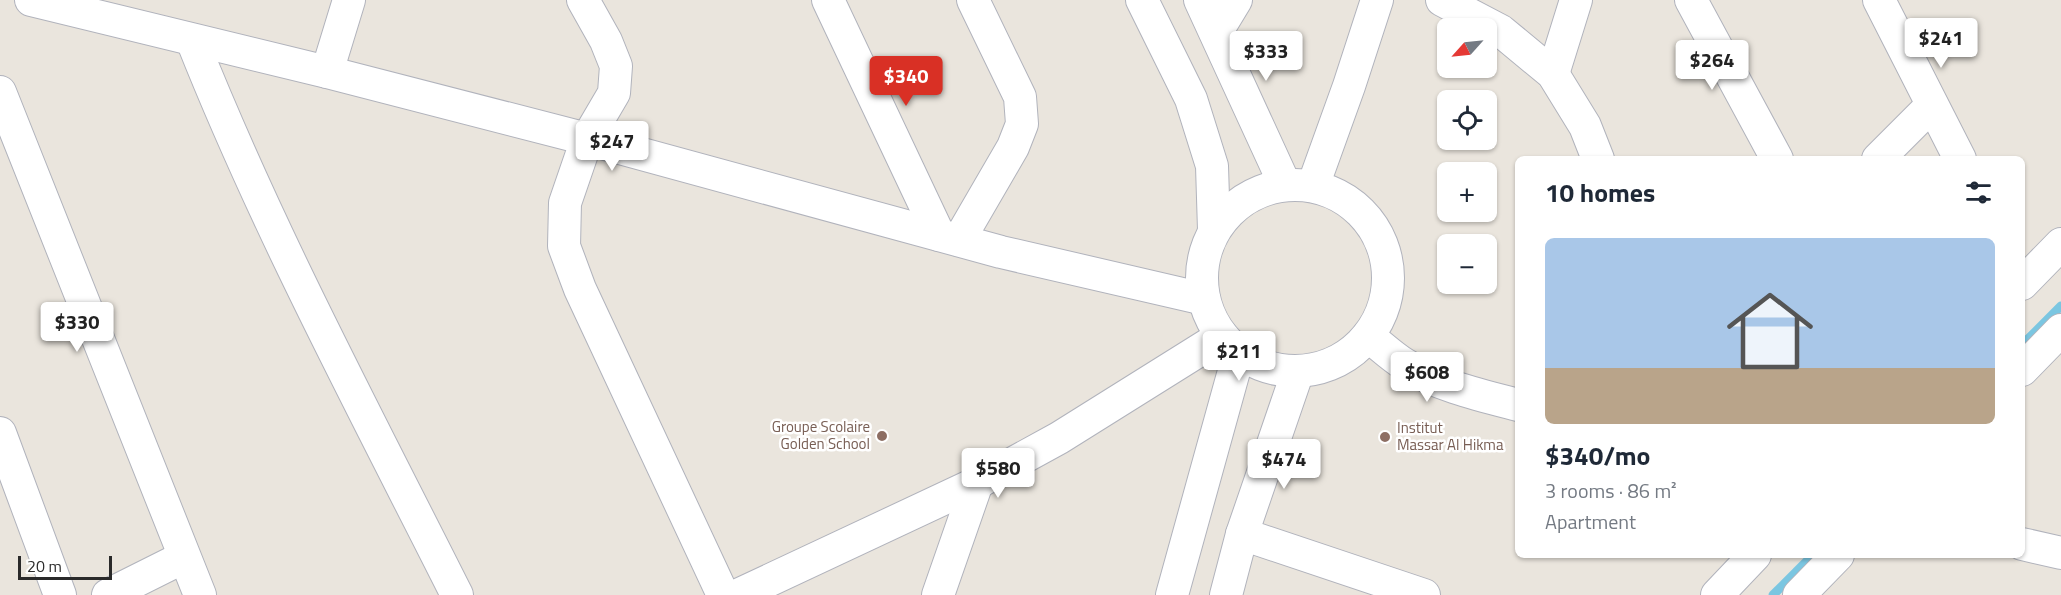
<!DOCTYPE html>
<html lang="en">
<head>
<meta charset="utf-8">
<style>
	body { margin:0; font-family:"Titillium Web",sans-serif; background:#f6f6f7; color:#1f2937; height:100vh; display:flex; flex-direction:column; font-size:22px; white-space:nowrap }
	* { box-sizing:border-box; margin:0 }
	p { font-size:20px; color:#747a83 }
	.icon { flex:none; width:33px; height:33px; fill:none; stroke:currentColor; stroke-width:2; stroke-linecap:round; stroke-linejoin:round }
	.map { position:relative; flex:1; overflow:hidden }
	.panel { position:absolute; left:1515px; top:156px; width:510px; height:402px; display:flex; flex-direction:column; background:#fff; border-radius:9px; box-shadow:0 2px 4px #0004 }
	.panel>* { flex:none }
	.needle { width:39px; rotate:243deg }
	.tools { position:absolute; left:1437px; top:18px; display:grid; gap:12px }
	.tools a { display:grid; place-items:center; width:60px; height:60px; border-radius:9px; background:#fff; box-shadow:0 2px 4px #0004; font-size:30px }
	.scale { position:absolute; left:18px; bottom:15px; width:94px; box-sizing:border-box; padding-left:6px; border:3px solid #2a2a2a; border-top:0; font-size:16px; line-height:21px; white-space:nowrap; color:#2a2a2a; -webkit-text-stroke:4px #fff; paint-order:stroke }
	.price { position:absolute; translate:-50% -51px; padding:0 14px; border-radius:6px; background:#fff; color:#222; font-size:20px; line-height:39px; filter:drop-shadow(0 2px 3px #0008) }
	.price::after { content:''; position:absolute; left:50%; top:36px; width:18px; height:14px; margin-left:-9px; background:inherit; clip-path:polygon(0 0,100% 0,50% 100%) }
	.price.selected { background:#d93025; color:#fff }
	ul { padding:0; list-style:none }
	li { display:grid; align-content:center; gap:12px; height:318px; padding:0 30px }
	li span { display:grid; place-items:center; height:186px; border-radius:9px; color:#555 }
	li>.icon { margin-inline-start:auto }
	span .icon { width:108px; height:108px; fill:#fffc; stroke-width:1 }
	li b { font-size:26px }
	h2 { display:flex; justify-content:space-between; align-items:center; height:72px; padding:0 30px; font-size:26px }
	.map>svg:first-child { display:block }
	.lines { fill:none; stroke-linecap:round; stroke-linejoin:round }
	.stream { stroke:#7bc6e1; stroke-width:9 }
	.minor-casing { stroke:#b1b3bc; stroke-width:34 }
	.minor { stroke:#fff; stroke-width:32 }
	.education-dot { fill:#8d6e63; stroke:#fff; stroke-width:2 }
	.labels { text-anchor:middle; stroke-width:5; stroke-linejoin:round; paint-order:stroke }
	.education-label { font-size:15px; fill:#785e54; stroke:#fff; text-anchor:end }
</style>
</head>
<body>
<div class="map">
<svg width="2061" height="595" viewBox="0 0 2061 595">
	<rect width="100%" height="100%" fill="#eae5dd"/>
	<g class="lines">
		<g class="stream">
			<polyline points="2022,345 2061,306"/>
			<polyline points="1773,595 1813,555"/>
		</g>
		<defs>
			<g id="minor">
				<polyline points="31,0 327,72 587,139 1001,252 1204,299"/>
				<polyline points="583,0 606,41 616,66 614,93 587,139 565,203 564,246 580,289 723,595"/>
				<polyline points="828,0 939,235"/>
				<polyline points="1142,0 1191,99 1212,166 1214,230"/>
				<polyline points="1200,0 1285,185"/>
				<polyline points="1442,0 1501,31 1553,74 1585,126 1598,159"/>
				<polyline points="1691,0 1777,159"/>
				<polyline points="1879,0 1960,159"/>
				<polyline points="1216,33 1236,0"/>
				<path d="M192,40c76,191 173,372 265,555"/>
				<polyline points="327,72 349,0"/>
				<polyline points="1553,74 1576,0"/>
				<polyline points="0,92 200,595"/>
				<polyline points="1878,159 1932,105"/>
				<circle cx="1295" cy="278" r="93"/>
				<polyline points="1313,186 1349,86 1377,0"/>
				<polyline points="959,240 1013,147 1022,124 1020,97 973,0"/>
				<polyline points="2022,284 2061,244"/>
				<path d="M1368,336c12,9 23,20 36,28 35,22 75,31 114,41"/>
				<polyline points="2022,370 2061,330"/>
				<polyline points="0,433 60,595"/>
				<polyline points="1242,534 1424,595"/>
				<polyline points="2022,544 2061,553"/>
				<polyline points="108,595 184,557"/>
				<polyline points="738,595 977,483 1059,438 1222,336"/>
				<polyline points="938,595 977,483"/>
				<polyline points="1172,595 1239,353"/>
				<polyline points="1226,595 1242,534 1298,371"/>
				<polyline points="1717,595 1755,555"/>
				<polyline points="1799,595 1838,555"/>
			</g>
		</defs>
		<use href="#minor" class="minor-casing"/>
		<use href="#minor" class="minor"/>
	</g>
	<g class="education-dot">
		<circle cx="882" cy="436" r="6"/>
		<circle cx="1385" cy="437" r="6"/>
	</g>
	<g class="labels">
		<g class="education-label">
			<text x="870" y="432">Groupe Scolaire<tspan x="870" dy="17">Golden School</tspan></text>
			<text x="1397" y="433" text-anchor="start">Institut<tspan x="1397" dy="17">Massar Al Hikma</tspan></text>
		</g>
	</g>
</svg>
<div class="tools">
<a><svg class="needle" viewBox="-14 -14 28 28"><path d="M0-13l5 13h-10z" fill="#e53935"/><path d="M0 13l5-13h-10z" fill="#747a83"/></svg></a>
<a><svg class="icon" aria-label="locate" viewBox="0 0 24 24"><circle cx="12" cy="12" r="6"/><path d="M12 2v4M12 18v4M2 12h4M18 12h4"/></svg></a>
<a>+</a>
<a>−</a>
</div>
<div class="scale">20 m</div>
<b class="price" style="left:1941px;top:69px">$241</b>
<b class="price" style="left:1266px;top:82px">$333</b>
<b class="price" style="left:1712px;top:91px">$264</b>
<b class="price selected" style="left:906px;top:107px">$340</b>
<b class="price" style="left:612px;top:172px">$247</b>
<b class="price" style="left:77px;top:353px">$330</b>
<b class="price" style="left:1239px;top:382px">$211</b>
<b class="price" style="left:1427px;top:403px">$608</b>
<b class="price" style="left:1284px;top:490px">$474</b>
<b class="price" style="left:998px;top:499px">$580</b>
<section class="panel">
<h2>10 homes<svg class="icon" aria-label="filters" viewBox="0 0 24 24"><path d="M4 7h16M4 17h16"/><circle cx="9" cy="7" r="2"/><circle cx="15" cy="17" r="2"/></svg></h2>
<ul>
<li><span style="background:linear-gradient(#a9c7e8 70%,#b9a48a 0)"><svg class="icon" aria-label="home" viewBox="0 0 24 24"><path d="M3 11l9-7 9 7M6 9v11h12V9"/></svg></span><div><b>$340/mo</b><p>3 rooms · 86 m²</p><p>Apartment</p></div></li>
</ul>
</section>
</div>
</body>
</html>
